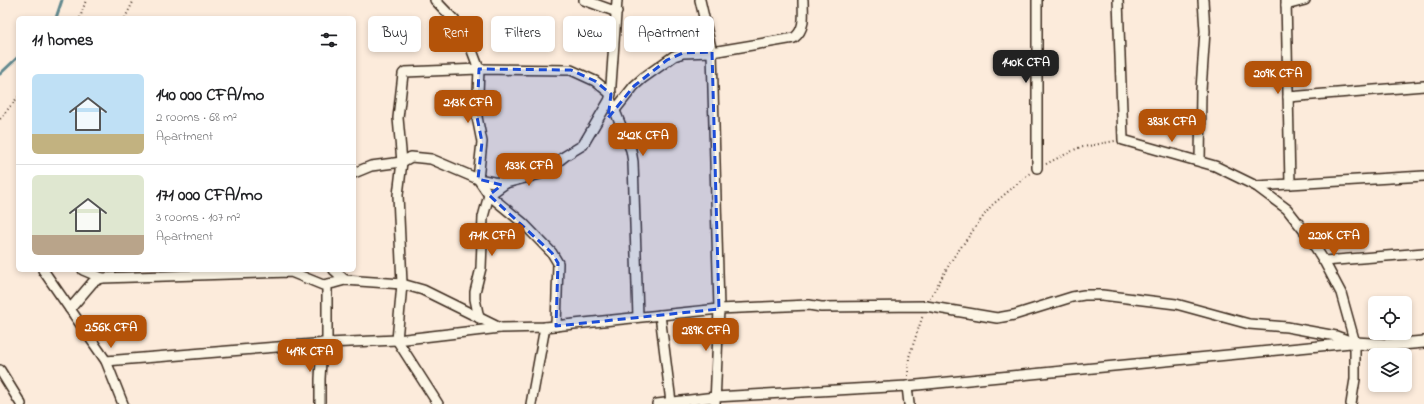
<!DOCTYPE html>
<html lang="en">
<head>
<meta charset="utf-8">
<style>
	body { margin:0; font-family:"Indie Flower",sans-serif; background:#f2f2f2; color:#202124; height:100vh; display:flex; flex-direction:column; font-size:15px; white-space:nowrap }
	* { box-sizing:border-box; margin:0 }
	p { font-size:13px; color:#757577 }
	.icon { flex:none; width:22px; height:22px; fill:none; stroke:currentColor; stroke-width:2; stroke-linecap:round; stroke-linejoin:round }
	.map { position:relative; flex:1; overflow:hidden }
	.panel { position:absolute; left:16px; top:16px; width:340px; height:256px; display:flex; flex-direction:column; background:#fff; border-radius:6px; box-shadow:0 2px 6px #0003 }
	.panel>* { flex:none }
	.hud { position:absolute; left:368px; top:16px; width:380px; height:36px; display:flex; gap:8px }
	.controls { position:absolute; left:1368px; top:296px; display:grid; gap:8px }
	.controls a { display:grid; place-items:center; width:44px; height:44px; border-radius:6px; background:#fff; box-shadow:0 2px 6px #0003; font-size:20px }
	.price { position:absolute; translate:-50% -34px; padding:0 9px; border-radius:8px; background:#b45309; color:#fff; font-size:13px; line-height:26px; filter:drop-shadow(0 1px 2px #0008) }
	.price::after { content:''; position:absolute; left:50%; top:24px; width:12px; height:9px; margin-left:-6px; background:inherit; clip-path:polygon(0 0,100% 0,50% 100%) }
	.price.current { background:#222; color:#fff }
	ul { padding:0; list-style:none }
	li { display:flex; align-items:center; gap:12px; height:100px; padding:0 16px }
	li+li { border-top:1px solid #e0e0e0 }
	li span { display:grid; place-items:center; flex:none; width:112px; height:80px; border-radius:6px; color:#555 }
	li>.icon { margin-inline-start:auto }
	span .icon { width:48px; height:48px; fill:#fffc; stroke-width:1 }
	li b { font-size:17px }
	h2 { display:flex; justify-content:space-between; align-items:center; height:48px; padding:0 16px; font-size:17px }
	.pill { padding:0 14px; border-radius:6px; background:#fff; box-shadow:0 2px 6px #0003; font-size:14px; line-height:36px }
	.pill.current { background:#b45309; color:#fff }
	.map>svg:first-child { display:block }
	.lines { fill:none; stroke-linecap:round; stroke-linejoin:round }
	.stream { stroke:#62898f; stroke-width:3 }
	.minor-casing { stroke:#3b2a1e; stroke-width:12 }
	.tertiary-casing { stroke:#3b2a1e; stroke-width:14 }
	.path { stroke:#3b2a1e; stroke-width:2; stroke-dasharray:1 3; stroke-linecap:butt }
	.minor { stroke:#fcf5e5; stroke-width:9 }
	.tertiary { stroke:#fcf5e5; stroke-width:11 }
	.marked { fill:#1d4ed8; fill-opacity:0.2; stroke:#1d4ed8; stroke-width:3; stroke-dasharray:8 5; stroke-linejoin:round }
</style>
</head>
<body>
<div class="map">
<svg width="1424" height="404" viewBox="0 0 1424 404">
	<rect width="100%" height="100%" fill="#fcebdb"/>
	<filter id="ink" filterUnits="userSpaceOnUse"><feTurbulence type="fractalNoise" baseFrequency=".025" numOctaves="2"/><feDisplacementMap in="SourceGraphic" scale="8" xChannelSelector="R" yChannelSelector="G"/><feConvolveMatrix kernelMatrix="1 2 1 2 8 2 1 2 1" color-interpolation-filters="sRGB"/></filter>
	<g filter="url(#ink)">
		<g class="lines">
			<g class="stream">
				<polyline points="56,18 62,0"/>
				<polyline points="0,74 18,57"/>
			</g>
			<defs>
				<g id="minor">
					<polyline points="435,0 459,25 468,40 479,69 477,117 482,142 478,179 489,195 523,223 552,253 558,263 556,326"/>
					<polyline points="584,0 617,12"/>
					<polyline points="617,0 610,99 631,150 633,162 638,317"/>
					<polyline points="700,0 712,52 719,309 715,404"/>
					<polyline points="1037,0 1037,168"/>
					<polyline points="1118,0 1123,140 1215,166 1256,186 1287,209 1309,237 1324,261 1341,293 1355,343 1355,379 1351,404"/>
					<polyline points="1286,0 1290,184"/>
					<polyline points="1286,5 1305,0"/>
					<polyline points="1288,97 1424,86"/>
					<path d="M615,110l19,-24 9,-8 31,-22 9,-3 29,-1 82,-14c12,-9 9,-24 9,-38"/>
					<polyline points="1200,161 1201,90 1205,31 1203,0"/>
					<polyline points="354,173 371,166 402,162 411,157 431,159 478,179 493,182 506,183 540,174 546,171 565,156 583,145 610,99"/>
					<polyline points="1256,186 1424,176"/>
					<polyline points="1324,261 1424,253"/>
					<polyline points="43,270 106,361 123,404"/>
					<polyline points="83,270 102,278"/>
					<polyline points="334,270 345,280"/>
					<polyline points="327,285 327,343"/>
					<polyline points="70,309 93,282 102,278 291,272 323,285 334,283 345,280 402,284 423,290 500,328"/>
					<polyline points="660,315 671,402"/>
					<polyline points="479,318 475,299 475,292 481,268 483,217 489,195 506,183"/>
					<polyline points="106,361 327,343 397,340 500,328 545,327 719,309 809,305 821,307 926,306 997,318 1014,315 1072,297 1084,295 1102,295 1176,304 1249,324 1287,327 1336,336 1355,343"/>
					<polyline points="0,370 21,404"/>
					<polyline points="907,386 909,404"/>
					<polyline points="320,404 320,379 322,343"/>
					<polyline points="438,404 397,340 402,284 398,195 402,162 398,118 403,74 405,72 479,69 571,70 595,81 611,94"/>
					<polyline points="531,404 545,327"/>
					<polyline points="657,404 715,397 907,386 1351,343"/>
				</g>
				<polyline id="tertiary" points="1355,343 1389,345 1424,342"/>
			</defs>
			<use href="#minor" class="minor-casing"/>
			<use href="#tertiary" class="tertiary-casing"/>
			<g class="path">
				<polyline points="80,18 86,0"/>
				<polyline points="125,18 134,0"/>
				<polyline points="0,119 18,97"/>
				<polyline points="1046,164 1078,148 1115,141"/>
				<polyline points="930,298 953,258 991,206 1030,173"/>
				<polyline points="908,376 909,357 923,315"/>
			</g>
			<use href="#minor" class="minor"/>
			<use href="#tertiary" class="tertiary"/>
		</g>
	</g>
	<path class="marked" d="M712,52l7,257 -163,17 2,-63 -6,-10 -63,-58 13,-10 -24,-6 4,-37 -5,-25 2,-48 92,1 24,11 16,13 -3,24 26,-32 33,-26 16,-7z"/>
</svg>
<div class="controls">
<a><svg class="icon" aria-label="locate" viewBox="0 0 24 24"><circle cx="12" cy="12" r="6"/><path d="M12 2v4M12 18v4M2 12h4M18 12h4"/></svg></a>
<a><svg class="icon" aria-label="layers" viewBox="0 0 24 24"><path d="M12 4l9 5-9 5-9-5zM3 14l9 5 9-5"/></svg></a>
</div>
<b class="price current" style="left:1026px;top:84px">140K CFA</b>
<b class="price" style="left:1278px;top:95px">209K CFA</b>
<b class="price" style="left:468px;top:124px">213K CFA</b>
<b class="price" style="left:1172px;top:143px">383K CFA</b>
<b class="price" style="left:643px;top:157px">242K CFA</b>
<b class="price" style="left:529px;top:187px">133K CFA</b>
<b class="price" style="left:492px;top:257px">171K CFA</b>
<b class="price" style="left:1334px;top:257px">220K CFA</b>
<b class="price" style="left:111px;top:349px">256K CFA</b>
<b class="price" style="left:706px;top:352px">289K CFA</b>
<b class="price" style="left:310px;top:373px">419K CFA</b>
<div class="hud">
<a class="pill">Buy</a>
<a class="pill current">Rent</a>
<a class="pill">Filters</a>
<a class="pill">New</a>
<a class="pill">Apartment</a>
</div>
<section class="panel">
<h2>11 homes<svg class="icon" aria-label="filters" viewBox="0 0 24 24"><path d="M4 7h16M4 17h16"/><circle cx="9" cy="7" r="2"/><circle cx="15" cy="17" r="2"/></svg></h2>
<ul>
<li><span style="background:linear-gradient(#bfe0f5 75%,#c2b280 0)"><svg class="icon" aria-label="home" viewBox="0 0 24 24"><path d="M3 11l9-7 9 7M6 9v11h12V9"/></svg></span><div><b>140 000 CFA/mo</b><p>2 rooms · 68 m²</p><p>Apartment</p></div></li>
<li><span style="background:linear-gradient(#dfe7d0 75%,#b9a48a 0)"><svg class="icon" aria-label="home" viewBox="0 0 24 24"><path d="M3 11l9-7 9 7M6 9v11h12V9"/></svg></span><div><b>171 000 CFA/mo</b><p>3 rooms · 107 m²</p><p>Apartment</p></div></li>
</ul>
</section>
</div>
</body>
</html>
